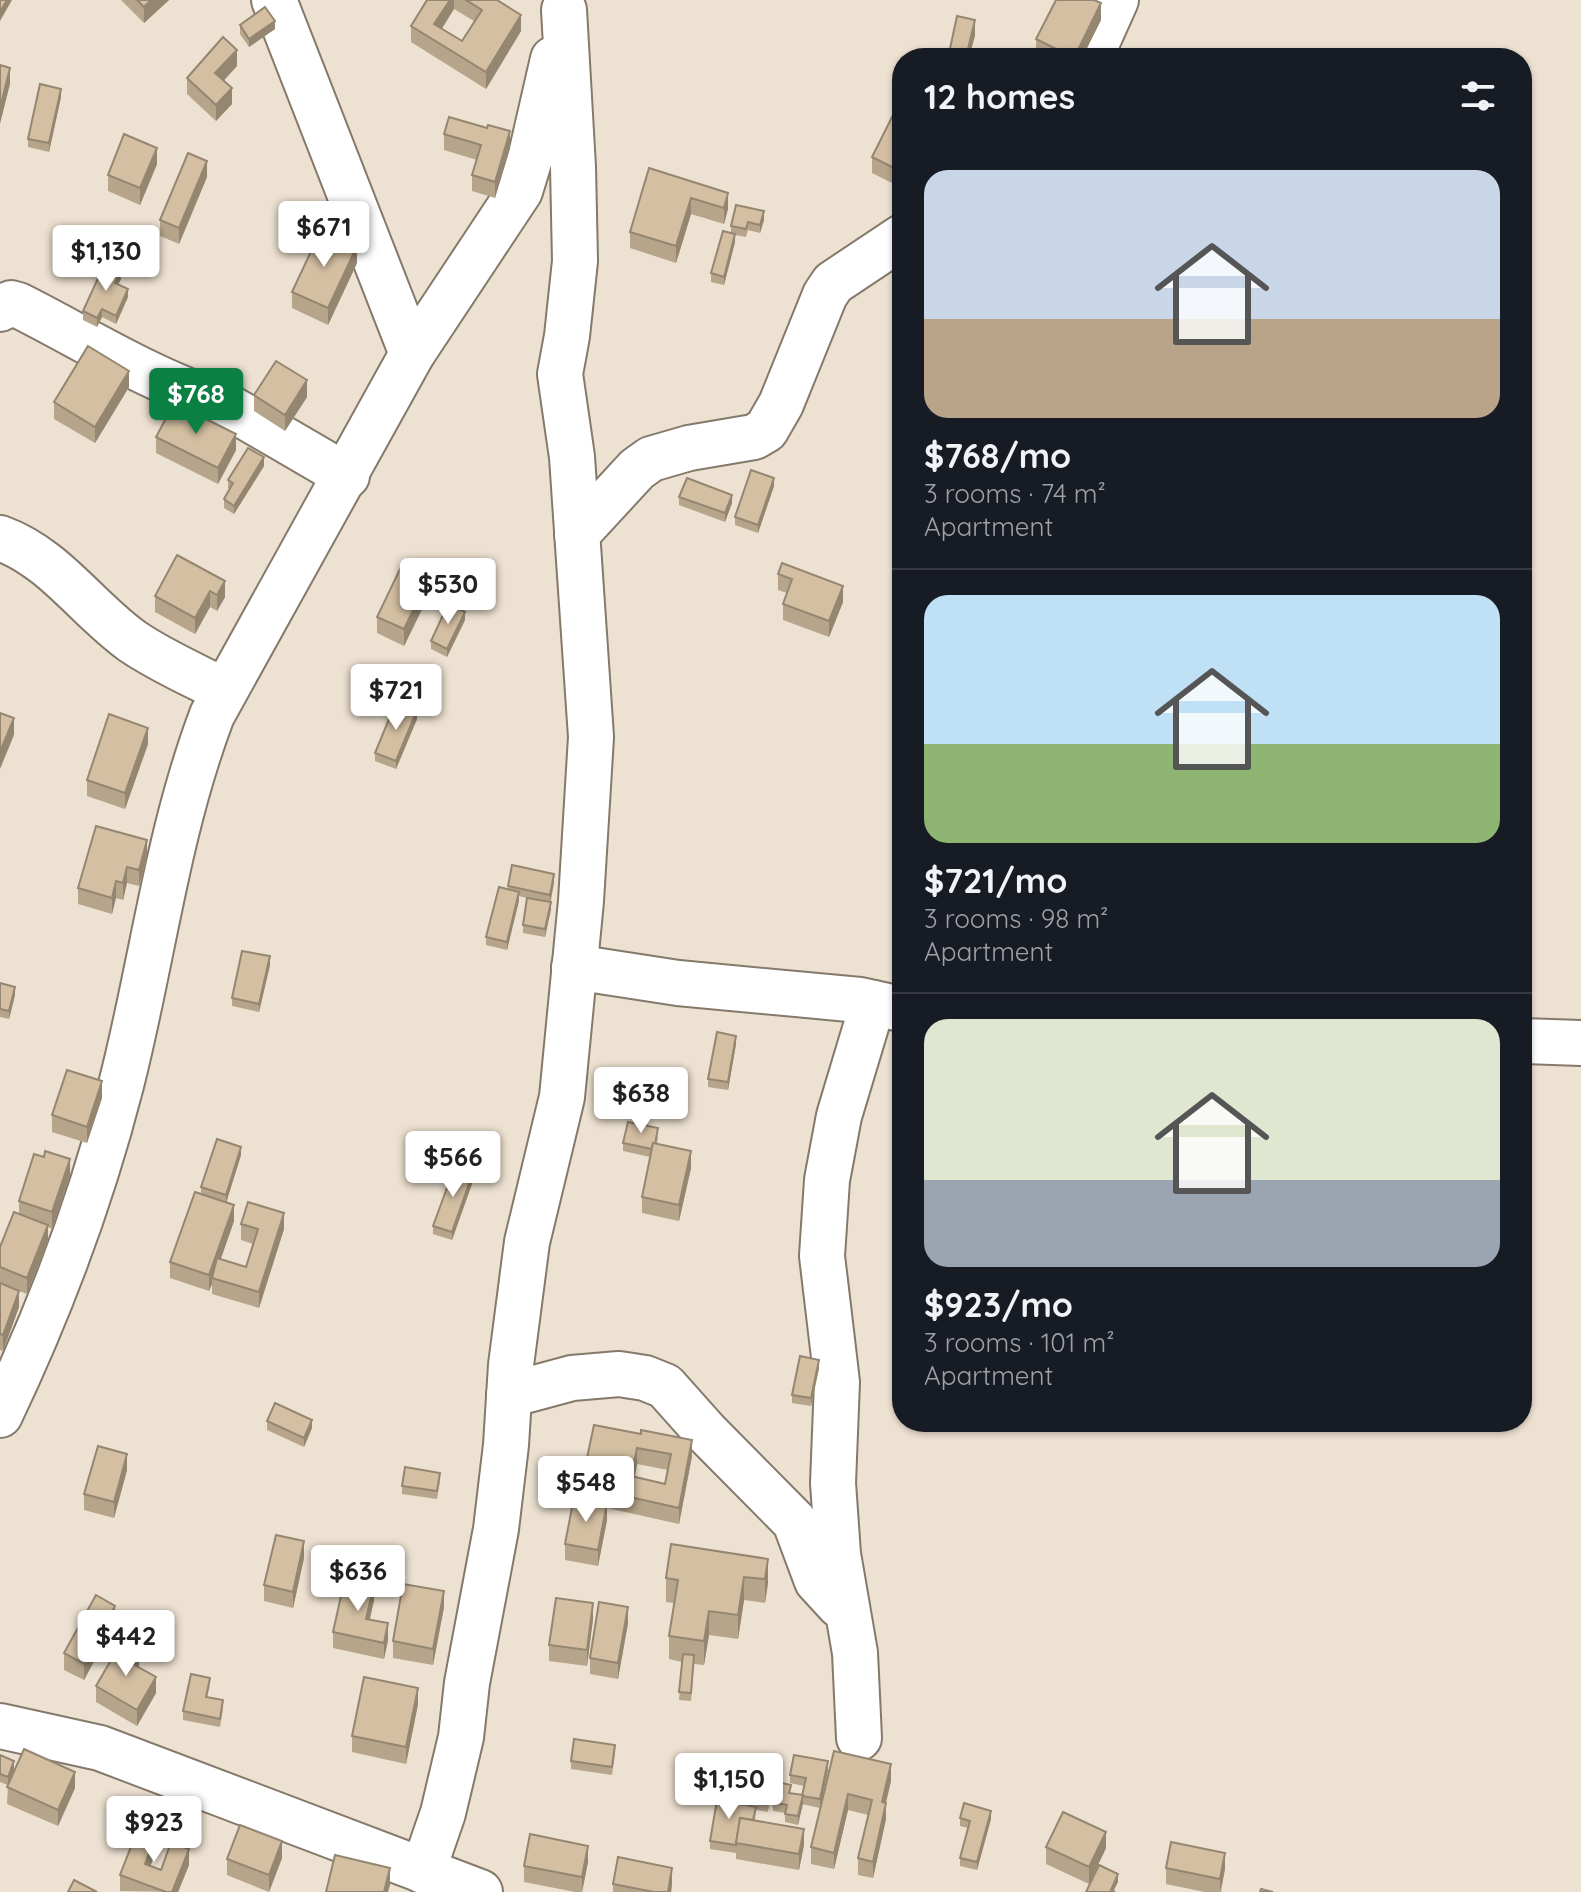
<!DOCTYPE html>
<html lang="en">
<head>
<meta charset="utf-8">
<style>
	body { margin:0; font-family:Quicksand,sans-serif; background:#242831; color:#f1f3f6; height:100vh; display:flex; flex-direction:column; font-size:30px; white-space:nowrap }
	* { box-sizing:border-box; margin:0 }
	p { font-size:26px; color:#9ea1a6 }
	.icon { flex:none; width:44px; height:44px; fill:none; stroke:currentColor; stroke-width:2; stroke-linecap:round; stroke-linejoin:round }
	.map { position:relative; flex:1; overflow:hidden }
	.drawer { position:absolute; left:892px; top:48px; width:640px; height:1384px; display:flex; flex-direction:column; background:#171b24; border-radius:32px; box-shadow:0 2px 6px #0004 }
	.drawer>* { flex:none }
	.price { position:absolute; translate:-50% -68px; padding:0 18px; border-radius:8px; background:#fff; color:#222; font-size:26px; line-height:52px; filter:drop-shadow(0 2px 4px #0008) }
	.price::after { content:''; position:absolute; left:50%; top:48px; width:24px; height:18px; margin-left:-12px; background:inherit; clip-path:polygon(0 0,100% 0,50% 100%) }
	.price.current { background:#0b8043; color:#fff }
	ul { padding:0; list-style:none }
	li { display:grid; align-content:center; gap:16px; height:424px; padding:0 32px }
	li+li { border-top:2px solid #363941 }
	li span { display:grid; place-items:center; height:248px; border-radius:24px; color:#555 }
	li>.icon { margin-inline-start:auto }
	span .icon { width:144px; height:144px; fill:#fffc; stroke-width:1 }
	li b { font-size:34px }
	h2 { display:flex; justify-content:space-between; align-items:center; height:96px; padding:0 32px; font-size:34px }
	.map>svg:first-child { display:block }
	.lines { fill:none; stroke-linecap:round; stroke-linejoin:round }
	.minor-casing { stroke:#84796b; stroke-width:48 }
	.minor { stroke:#fff; stroke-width:44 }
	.wall { fill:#b6a48b; fill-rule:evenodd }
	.shaded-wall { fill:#948671 }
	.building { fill:#d4bfa2; stroke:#948671; stroke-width:2; fill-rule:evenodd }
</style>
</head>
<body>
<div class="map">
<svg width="1581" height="1892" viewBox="0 0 1581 1892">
	<rect width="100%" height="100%" fill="#ede1d1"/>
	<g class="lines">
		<defs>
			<g id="minor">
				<polyline points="274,0 412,354"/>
				<polyline points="1090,58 1116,0"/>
				<path d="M0,309l11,-6 7,2c62,31 137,78 202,97l127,74"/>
				<polyline points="577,534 637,469 651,459 689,448 754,437 766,430 781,404 825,295 833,283 902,237"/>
				<path d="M0,538c55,20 86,70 132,103 29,20 62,34 93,50"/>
				<polyline points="574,967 678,983 860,1000 901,1009"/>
				<polyline points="1522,1041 1581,1043"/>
				<polyline points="509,1395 572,1378 619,1374 645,1378 665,1386 706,1432 795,1522 817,1581 839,1605"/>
				<path d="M0,1415c50,-105 92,-217 121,-330 32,-125 45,-248 91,-370l200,-361 108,-163 11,-36 22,-96"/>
				<polyline points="0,1726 100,1748 480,1892"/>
				<polyline points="859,1738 855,1653 838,1554 833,1483 837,1382 822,1256 827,1180 839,1116 873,1003"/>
				<polyline points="423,1871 443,1813 461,1737 467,1683 496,1529 506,1445 511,1365 527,1242 562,1097 581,901 591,737 572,457 560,374 567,336 575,261 573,167 564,10"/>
			</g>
		</defs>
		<use href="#minor" class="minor-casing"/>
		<use href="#minor" class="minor"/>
	</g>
	<g class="wall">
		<polygon points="121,0 169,0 144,23"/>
		<path d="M427,0h70l24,31 -35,58 -75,-47v-16zM454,9l20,12 -12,20 -20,-12z"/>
		<polygon points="1101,20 1082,58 1041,58 1036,56 1036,39"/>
		<polygon points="240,25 275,29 249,47 240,34"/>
		<polygon points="237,66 223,81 232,104 216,121 187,94 187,78"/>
		<polygon points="61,97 49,152 28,147 28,139"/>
		<polygon points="902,97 902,188 872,173 872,157"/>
		<polygon points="487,128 510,148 495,198 472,191 472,175 477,160 444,150 444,134"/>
		<polygon points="157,164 140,205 108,191 108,175"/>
		<polygon points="649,168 728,209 724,224 691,214 676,263 630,248 630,232"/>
		<polygon points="207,177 179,244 160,236 160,220"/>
		<polygon points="764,220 760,233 748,230 746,237 735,235 735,242 724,285 711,282 711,273 731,233 731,226"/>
		<polygon points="357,263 328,325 292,308 292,292"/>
		<polygon points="121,279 118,284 128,297 116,324 102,317 97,327 83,320 83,311"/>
		<polygon points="129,387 95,443 54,419 54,402"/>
		<polygon points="254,395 307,397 285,431 254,411"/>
		<polygon points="156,437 236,450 218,484 156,453"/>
		<polygon points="264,466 234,514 224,508 224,499 230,489 228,488 228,480"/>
		<polygon points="774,486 758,533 735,525 735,517"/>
		<polygon points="679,497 732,503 725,522 679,505"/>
		<polygon points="177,555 225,597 217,611 210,607 195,634 155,612 155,596"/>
		<polygon points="782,563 843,602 829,637 783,620 783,604 787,593 778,590 778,574"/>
		<polygon points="428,597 404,646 377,633 377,617"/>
		<polygon points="465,620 447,657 431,649 431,641"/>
		<polygon points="417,719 396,769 375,761 375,753"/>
		<polygon points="148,744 125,809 87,796 87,780"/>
		<polygon points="147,857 139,886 127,883 123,900 116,898 112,914 78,904 78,888"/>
		<polygon points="554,882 545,937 523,933 523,925 527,898 519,896 507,950 486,945 486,937 508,889 508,886"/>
		<polygon points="270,965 259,1012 232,1006 232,998"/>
		<polygon points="0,983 15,995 9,1019 0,1017"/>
		<polygon points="736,1044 728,1090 708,1087 708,1079"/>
		<polygon points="102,1098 87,1143 52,1132 52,1115"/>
		<polygon points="658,1136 657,1144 691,1168 679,1221 642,1213 642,1197 650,1157 623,1151 623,1143"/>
		<polygon points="241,1155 226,1203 234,1221 220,1259 246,1267 253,1244 241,1240 241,1224 284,1229 259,1308 212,1294 212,1284 209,1291 170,1278 170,1262 201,1194 201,1187"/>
		<polygon points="70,1175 52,1229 48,1227 48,1241 27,1294 19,1291 19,1307 3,1351 0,1350 0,1247 19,1213 19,1201"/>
		<polygon points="473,1181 452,1240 433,1234 433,1226"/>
		<polygon points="819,1368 811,1406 792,1403 792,1395"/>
		<polygon points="267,1421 312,1428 304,1447 267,1430"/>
		<path d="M594,1425l98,31 -13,68 -72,-16v12l-9,46 -33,-6v-16l16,-46v-12zM637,1464l31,6 -3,14 -30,-7z"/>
		<polygon points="127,1470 114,1518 84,1510 84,1494"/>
		<polygon points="440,1481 437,1499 402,1494 402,1486"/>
		<polygon points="304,1558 293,1608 264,1601 264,1585"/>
		<polygon points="768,1559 768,1583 765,1603 744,1600 738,1639 709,1635 704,1665 694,1664 691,1701 679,1700 682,1662 669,1659 669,1636 674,1603 666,1602 666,1578"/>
		<polygon points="374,1600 370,1619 388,1640 384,1659 333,1648 333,1632"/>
		<polygon points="444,1607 433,1665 393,1658 393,1641"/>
		<polygon points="593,1619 587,1666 549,1661 549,1645"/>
		<polygon points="115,1622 84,1680 64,1670 64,1653"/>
		<polygon points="628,1623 618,1679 590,1674 590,1658"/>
		<polygon points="138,1667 156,1693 137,1726 96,1702 96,1686"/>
		<polygon points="210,1686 207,1697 223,1709 220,1727 183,1720 183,1711"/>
		<polygon points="418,1704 406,1764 352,1752 352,1736"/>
		<polygon points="834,1751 891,1781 886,1803 886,1819 873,1878 858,1875 858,1858 868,1815 848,1810 834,1869 811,1864 811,1847"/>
		<polygon points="615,1753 612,1775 571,1769 571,1761"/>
		<polygon points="0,1755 14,1769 10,1782 75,1788 58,1826 7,1804 8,1785 0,1782"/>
		<polygon points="828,1770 820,1808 802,1804 798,1825 785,1822 785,1813 773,1811 773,1802 791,1793 803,1795 804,1786 790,1783 790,1775"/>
		<polygon points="770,1799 768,1812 756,1810 755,1820 804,1845 799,1870 736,1859 736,1853 710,1849 710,1841 748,1805 748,1800"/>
		<polygon points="960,1818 991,1819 977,1870 960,1866 960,1858 968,1828 960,1826"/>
		<polygon points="1046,1847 1106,1848 1089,1884 1046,1864"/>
		<polygon points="155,1854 150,1866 161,1870 189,1865 178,1892 120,1891 120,1875"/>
		<polygon points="282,1858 269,1892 227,1875 227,1859"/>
		<polygon points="588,1862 582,1892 575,1892 524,1882 524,1866"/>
		<polygon points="1166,1868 1225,1869 1221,1892 1205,1892 1166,1884"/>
		<polygon points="613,1884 672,1884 671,1892 613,1892"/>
	</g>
	<g class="shaded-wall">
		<polygon points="7,0 12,0 0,21 0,12"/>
		<polygon points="151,0 169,0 144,23 144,7"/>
		<polygon points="450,0 454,0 454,9 434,40 434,24"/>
		<polygon points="1101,3 1101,20 1082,58 1074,58"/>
		<polygon points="521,15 521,31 486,89 486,72"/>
		<polygon points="975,20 975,36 969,58 967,53"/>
		<polygon points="275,21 275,29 249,47 249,39"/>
		<polygon points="237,50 237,66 215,90 215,73"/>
		<polygon points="10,68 10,84 0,124 0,108"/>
		<polygon points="232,88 232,104 216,121 216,105"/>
		<polygon points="61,89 61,97 49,152 49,143"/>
		<polygon points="510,131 510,148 495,198 495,182"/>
		<polygon points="157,148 157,164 140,205 140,188"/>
		<polygon points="207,161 207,177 179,244 179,228"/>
		<polygon points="728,193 728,209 724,224 724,208"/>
		<polygon points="691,198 691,214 676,263 676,246"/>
		<polygon points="764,211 764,220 760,233 760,225"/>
		<polygon points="735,234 735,242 724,285 724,277"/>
		<polygon points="357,246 357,263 328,325 328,308"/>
		<polygon points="121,271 121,279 115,291 115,283"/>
		<polygon points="128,289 128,297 116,324 116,316"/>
		<polygon points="102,309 102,317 97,327 97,318"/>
		<polygon points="129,371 129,387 95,443 95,427"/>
		<polygon points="307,380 307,397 285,431 285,415"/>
		<polygon points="236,434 236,450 218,484 218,468"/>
		<polygon points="264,457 264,466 234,514 234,506"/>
		<polygon points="774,478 774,486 758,533 758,525"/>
		<polygon points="732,495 732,503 725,522 725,513"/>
		<polygon points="428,580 428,597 404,646 404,629"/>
		<polygon points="225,581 225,597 217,611 217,595"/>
		<polygon points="843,586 843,602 829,637 829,621"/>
		<polygon points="210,591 210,607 195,634 195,618"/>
		<polygon points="465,612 465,620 447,657 447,649"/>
		<polygon points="417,710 417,719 396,769 396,761"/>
		<polygon points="14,718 14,735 0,769 0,752"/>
		<polygon points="148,728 148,744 125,809 125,793"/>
		<polygon points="147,840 147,857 139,886 139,870"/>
		<polygon points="127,867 127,883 123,900 123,883"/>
		<polygon points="554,874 554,882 550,903 550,895"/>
		<polygon points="116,881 116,898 112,914 112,898"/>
		<polygon points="519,892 519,901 507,950 507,942"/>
		<polygon points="551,902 551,910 545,937 545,929"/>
		<polygon points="270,956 270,965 259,1012 259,1004"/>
		<polygon points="15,987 15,995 9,1019 9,1011"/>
		<polygon points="736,1036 736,1044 728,1090 728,1082"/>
		<polygon points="102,1081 102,1098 87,1143 87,1127"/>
		<polygon points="241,1147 241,1155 226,1203 226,1195"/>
		<polygon points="691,1151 691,1168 679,1221 679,1205"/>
		<polygon points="70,1159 70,1175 52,1229 52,1212"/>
		<polygon points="473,1172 473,1181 452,1240 452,1232"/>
		<polygon points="234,1205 234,1221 214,1279 212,1278 212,1284 209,1291 209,1275"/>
		<polygon points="284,1213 284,1229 259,1308 259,1292"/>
		<polygon points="48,1225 48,1241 27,1294 27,1278"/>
		<polygon points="19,1291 19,1307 3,1351 3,1335"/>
		<polygon points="819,1360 819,1368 811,1406 811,1398"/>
		<polygon points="312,1420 312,1428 304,1447 304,1438"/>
		<polygon points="692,1440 692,1456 679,1524 679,1508"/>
		<polygon points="637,1448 637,1464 631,1493 631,1476"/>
		<polygon points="127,1454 127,1470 114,1518 114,1502"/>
		<polygon points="607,1503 607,1520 598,1566 598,1550"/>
		<polygon points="304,1541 304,1558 293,1608 293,1592"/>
		<polygon points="768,1559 768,1583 765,1603 765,1579"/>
		<polygon points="744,1577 744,1600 738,1639 738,1615"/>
		<polygon points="374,1584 374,1600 366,1635 366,1619"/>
		<polygon points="444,1591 444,1607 433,1665 433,1649"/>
		<polygon points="593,1603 593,1619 587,1666 587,1650"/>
		<polygon points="115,1606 115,1622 84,1680 84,1664"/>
		<polygon points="628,1607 628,1623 618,1679 618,1663"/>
		<polygon points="709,1611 709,1635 704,1665 704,1641"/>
		<polygon points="388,1623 388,1640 384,1659 384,1643"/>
		<polygon points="139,1650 139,1667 131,1663"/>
		<polygon points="156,1677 156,1693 137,1726 137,1710"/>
		<polygon points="418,1688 418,1704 406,1764 406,1747"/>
		<polygon points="14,1761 14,1769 8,1786 8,1777"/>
		<polygon points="828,1761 828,1770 820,1808 820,1799"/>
		<polygon points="891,1764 891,1781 882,1818 882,1802"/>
		<polygon points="75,1772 75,1788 58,1826 58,1810"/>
		<polygon points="848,1794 848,1810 834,1869 834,1853"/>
		<polygon points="803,1795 803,1804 798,1825 798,1816"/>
		<polygon points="886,1803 886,1819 873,1878 873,1862"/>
		<polygon points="991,1811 991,1819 977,1870 977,1862"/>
		<polygon points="804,1829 804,1845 799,1870 799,1854"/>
		<polygon points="1106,1832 1106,1848 1089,1884 1089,1867"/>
		<polygon points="155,1838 155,1854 145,1880 145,1864"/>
		<polygon points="282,1841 282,1858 269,1892 269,1875"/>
		<polygon points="588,1846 588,1862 582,1892 582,1877"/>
		<polygon points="189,1849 189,1865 178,1892 172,1892"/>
		<polygon points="1225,1853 1225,1869 1220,1892 1220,1879"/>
		<polygon points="390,1868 390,1885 388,1892 384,1892"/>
		<polygon points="672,1868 672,1884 671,1892 668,1892"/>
		<polygon points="1118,1874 1118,1882 1113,1892 1111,1890"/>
	</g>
	<g class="building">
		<polygon points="0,0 7,0 0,12"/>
		<polygon points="137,0 151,0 144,7"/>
		<polygon points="427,0 450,0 434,24 462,41 482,10 466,0 497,0 521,15 486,72 411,26"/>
		<polygon points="1056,0 1094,0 1101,3 1074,58 1036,39"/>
		<polygon points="265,7 275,21 249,39 240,25"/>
		<polygon points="957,16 975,20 967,53 976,56 976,58 948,58"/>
		<polygon points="223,37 237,50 215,73 232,88 216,105 187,78"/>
		<polygon points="1221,51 1234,54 1233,58 1219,58"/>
		<polygon points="0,65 10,68 0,108"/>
		<polygon points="40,84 61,89 49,143 28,139"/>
		<polygon points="902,97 902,172 872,157"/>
		<polygon points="449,117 487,128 488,125 510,131 495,182 472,175 481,145 444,134"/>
		<polygon points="124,134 157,148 140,188 108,175"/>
		<polygon points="188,153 207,161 179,228 160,220"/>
		<polygon points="649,168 728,193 724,208 691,198 676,246 630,232"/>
		<polygon points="736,205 764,211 760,225 748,222 746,229 731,226"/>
		<polygon points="321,230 357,246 328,308 292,292"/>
		<polygon points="723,231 735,234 724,277 711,273"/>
		<polygon points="105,263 121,271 115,283 128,289 116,316 102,309 97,318 83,311"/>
		<polygon points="88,346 129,371 95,427 54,402"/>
		<polygon points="276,361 307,380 285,415 254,395"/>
		<polygon points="174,403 236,434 218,468 156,437"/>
		<polygon points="248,448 264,457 234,506 224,499 233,483 228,480"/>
		<polygon points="751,470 774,478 758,525 735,517"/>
		<polygon points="687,478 732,495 725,513 679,497"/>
		<polygon points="177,555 225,581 217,595 210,591 195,618 155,596"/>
		<polygon points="782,563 843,586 829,621 783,604 792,579 778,574"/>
		<polygon points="401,567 428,580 404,629 377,617"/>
		<polygon points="448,604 465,612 447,649 431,641"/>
		<polygon points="396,702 417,710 396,761 375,753"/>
		<polygon points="0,713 14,718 0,752"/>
		<polygon points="109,714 148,728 125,793 87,780"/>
		<polygon points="96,826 147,840 139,870 127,867 123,883 116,881 112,898 78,888"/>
		<polygon points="512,865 554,874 550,895 508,886"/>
		<polygon points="499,887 519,892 507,942 486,937"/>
		<polygon points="527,898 551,902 545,929 523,925"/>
		<polygon points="242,951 270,956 259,1004 232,998"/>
		<polygon points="0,983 15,987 9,1011 0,1009"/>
		<polygon points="717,1032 736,1036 728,1082 708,1079"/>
		<polygon points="67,1070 102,1081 87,1127 52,1115"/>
		<polygon points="628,1122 658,1128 655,1144 653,1143 652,1149 623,1143"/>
		<polygon points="217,1139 241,1147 226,1195 201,1187"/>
		<polygon points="653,1143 691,1151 679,1205 642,1197"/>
		<polygon points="45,1151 70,1159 52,1212 19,1201 34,1154 44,1157"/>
		<polygon points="455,1166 473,1172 452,1232 433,1226"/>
		<polygon points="195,1192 234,1205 209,1275 170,1262"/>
		<polygon points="248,1202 284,1213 259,1292 212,1278 217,1258 246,1267 258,1229 241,1224"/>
		<polygon points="14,1212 48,1225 27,1278 0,1267 0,1247"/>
		<polygon points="0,1283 19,1291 3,1335 0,1334"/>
		<polygon points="800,1356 819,1360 811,1398 792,1395"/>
		<polygon points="275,1403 312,1420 304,1438 267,1421"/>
		<path d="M594,1425l47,9v-4l51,10 -13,68 -98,-22zM637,1448l34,6 -6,30 -34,-8z"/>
		<polygon points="98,1446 127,1454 114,1502 84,1494"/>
		<polygon points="405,1467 440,1473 437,1491 402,1486"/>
		<polygon points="574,1497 607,1503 598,1550 565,1544"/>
		<polygon points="276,1535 304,1541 293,1592 264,1585"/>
		<polygon points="671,1544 768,1559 765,1579 744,1577 738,1615 709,1611 704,1641 669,1636 678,1580 666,1578"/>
		<polygon points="345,1578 374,1584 366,1619 388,1623 384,1643 333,1632"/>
		<polygon points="403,1584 444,1591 433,1649 393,1641"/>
		<polygon points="96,1595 115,1606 84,1664 64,1653"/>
		<polygon points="556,1598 593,1603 587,1650 549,1645"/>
		<polygon points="599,1602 628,1607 618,1663 590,1658"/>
		<polygon points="122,1641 139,1650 131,1663 156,1677 137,1710 96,1686"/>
		<polygon points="683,1654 694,1655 691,1693 679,1692"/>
		<polygon points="191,1674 210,1678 206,1697 223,1700 220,1719 183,1711"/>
		<polygon points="364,1677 418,1688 406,1747 352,1736"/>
		<polygon points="574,1739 615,1745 612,1767 571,1761"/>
		<polygon points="24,1749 75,1772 58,1810 7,1787"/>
		<polygon points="834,1751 891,1764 882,1802 886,1803 873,1862 858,1858 872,1800 848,1794 834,1853 811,1847"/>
		<polygon points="0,1755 14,1761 8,1777 0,1774"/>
		<polygon points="794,1755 828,1761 820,1799 802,1796 806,1778 790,1775"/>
		<polygon points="777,1782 791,1785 789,1793 803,1795 798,1816 785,1814 787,1805 773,1802"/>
		<polygon points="750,1786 770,1790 768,1804 748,1800"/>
		<polygon points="717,1800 756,1807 753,1820 740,1818 736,1845 710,1841"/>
		<polygon points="964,1803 991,1811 977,1862 960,1858 970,1821 960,1818"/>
		<polygon points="1063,1812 1106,1832 1089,1867 1046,1847"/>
		<polygon points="740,1818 804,1829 799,1854 736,1843"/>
		<polygon points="240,1825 282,1841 269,1875 227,1859"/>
		<polygon points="137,1831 155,1838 145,1864 161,1870 171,1842 189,1849 172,1892 166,1892 120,1875"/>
		<polygon points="530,1834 588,1846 582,1877 524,1866"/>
		<polygon points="1171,1842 1225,1853 1220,1879 1166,1868"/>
		<polygon points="335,1855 390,1868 384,1892 326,1892"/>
		<polygon points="618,1857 672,1868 668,1892 654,1892 613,1884"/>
		<polygon points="1099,1865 1118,1874 1111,1890 1115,1892 1086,1892"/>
		<polygon points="74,1880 97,1892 68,1892"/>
		<polygon points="1261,1889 1273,1892 1260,1892"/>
	</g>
</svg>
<b class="price" style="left:324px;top:269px">$671</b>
<b class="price" style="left:106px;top:293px">$1,130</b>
<b class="price current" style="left:196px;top:436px">$768</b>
<b class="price" style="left:448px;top:626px">$530</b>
<b class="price" style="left:396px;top:732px">$721</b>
<b class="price" style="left:641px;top:1135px">$638</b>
<b class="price" style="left:453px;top:1199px">$566</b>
<b class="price" style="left:586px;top:1524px">$548</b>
<b class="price" style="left:358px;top:1613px">$636</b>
<b class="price" style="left:126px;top:1678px">$442</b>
<b class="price" style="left:729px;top:1821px">$1,150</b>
<b class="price" style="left:154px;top:1864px">$923</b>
<section class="drawer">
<h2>12 homes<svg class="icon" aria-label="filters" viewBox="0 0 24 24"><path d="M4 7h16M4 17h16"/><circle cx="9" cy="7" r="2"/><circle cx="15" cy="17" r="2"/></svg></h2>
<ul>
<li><span style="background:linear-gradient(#c9d6e8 60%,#b9a48a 0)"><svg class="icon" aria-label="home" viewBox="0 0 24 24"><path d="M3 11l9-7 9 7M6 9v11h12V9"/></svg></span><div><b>$768/mo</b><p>3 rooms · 74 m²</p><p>Apartment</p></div></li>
<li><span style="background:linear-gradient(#bfe0f5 60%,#8fb573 0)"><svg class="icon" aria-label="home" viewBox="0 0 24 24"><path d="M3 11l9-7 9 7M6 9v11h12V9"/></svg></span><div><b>$721/mo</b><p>3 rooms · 98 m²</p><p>Apartment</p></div></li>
<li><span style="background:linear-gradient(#dfe7d0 65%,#9aa5b1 0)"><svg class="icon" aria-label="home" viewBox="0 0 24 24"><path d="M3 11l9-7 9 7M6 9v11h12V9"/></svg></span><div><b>$923/mo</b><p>3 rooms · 101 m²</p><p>Apartment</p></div></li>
</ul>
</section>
</div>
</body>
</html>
